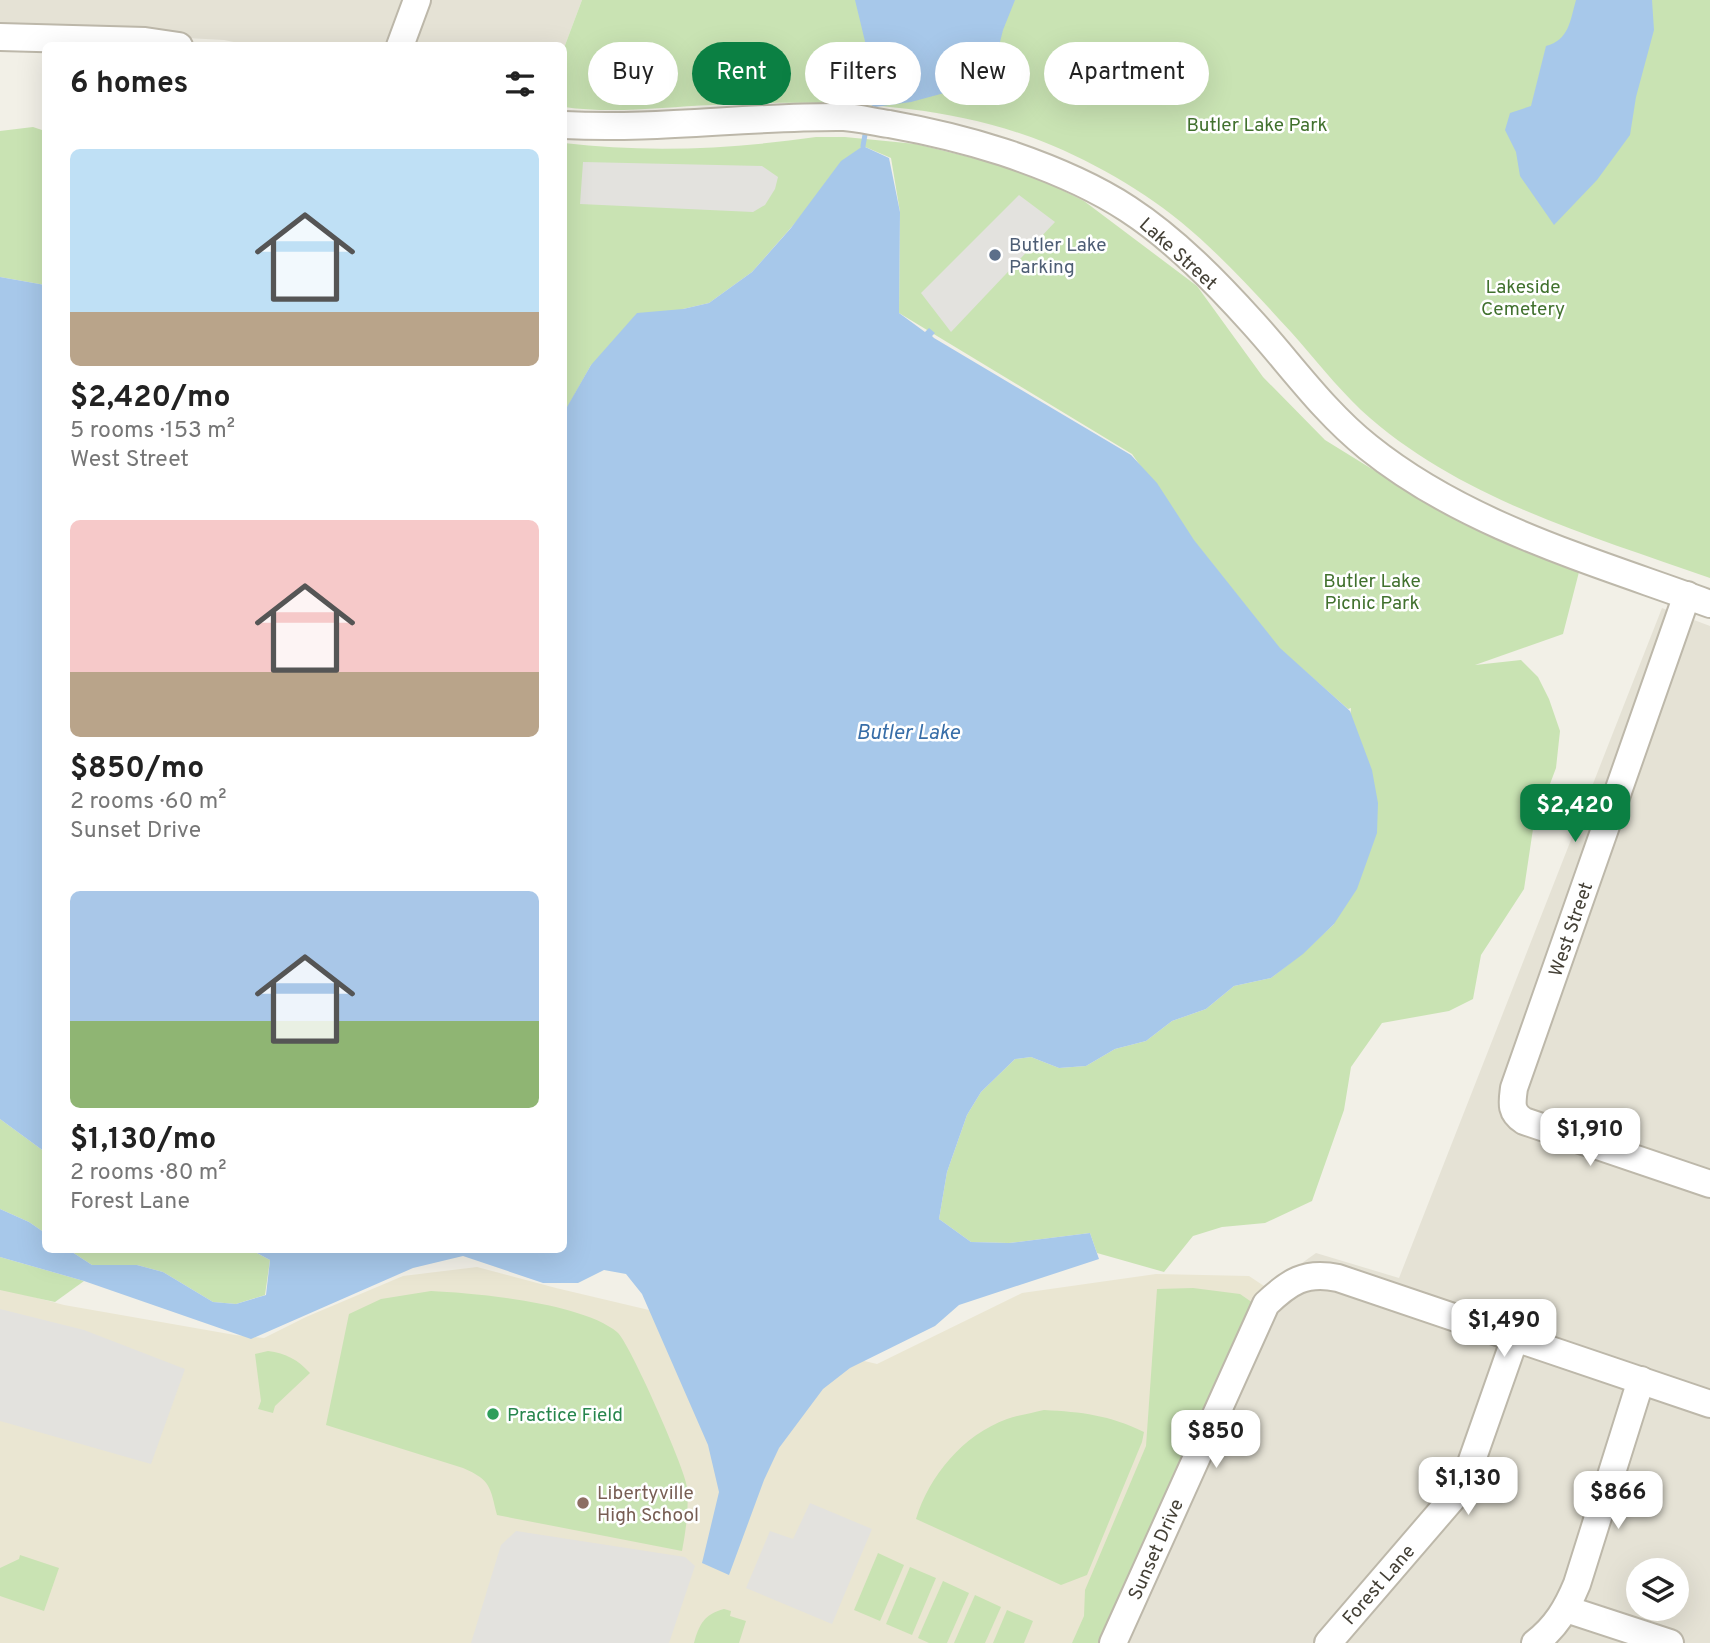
<!DOCTYPE html>
<html lang="en">
<head>
<meta charset="utf-8">
<style>
	body { margin:0; font-family:Overpass,sans-serif; background:#f2f2f2; color:#222; height:100vh; display:flex; flex-direction:column; font-size:26px; white-space:nowrap }
	* { box-sizing:border-box; margin:0 }
	p { font-size:23px; color:#767676 }
	.icon { flex:none; width:38px; height:38px; fill:none; stroke:currentColor; stroke-width:2; stroke-linecap:round; stroke-linejoin:round }
	.map { position:relative; flex:1; overflow:hidden }
	.drawer { position:absolute; left:42px; top:42px; width:525px; height:1211px; display:flex; flex-direction:column; background:#fff; border-radius:10px; box-shadow:0 7px 28px #0002 }
	.drawer>* { flex:none }
	.guide { position:absolute; left:588px; top:42px; width:665px; height:63px; display:flex; gap:14px }
	.fabs { position:absolute; left:1626px; top:1558px; display:grid; gap:14px }
	.fabs a { display:grid; place-items:center; width:63px; height:63px; border-radius:50%; background:#fff; box-shadow:0 7px 28px #0002; font-size:35px }
	.price { position:absolute; translate:-50% -60px; padding:0 16px; border-radius:14px; background:#fff; color:#222; font-size:23px; line-height:46px; filter:drop-shadow(0 2px 4px #0008) }
	.price::after { content:''; position:absolute; left:50%; top:42px; width:21px; height:16px; margin-left:-10px; background:inherit; clip-path:polygon(0 0,100% 0,50% 100%) }
	.price.selected { background:#0b8043; color:#fff }
	ul { padding:0; list-style:none }
	li { display:grid; align-content:center; gap:14px; height:371px; padding:0 28px }
	li span { display:grid; place-items:center; height:217px; border-radius:10px; color:#555 }
	li>.icon { margin-inline-start:auto }
	span .icon { width:126px; height:126px; fill:#fffc; stroke-width:1 }
	li b { font-size:30px }
	h2 { display:flex; justify-content:space-between; align-items:center; height:84px; padding:0 28px; font-size:30px }
	.tag { padding:0 24px; border-radius:32px; background:#fff; box-shadow:0 7px 28px #0002; font-size:24px; line-height:63px }
	.tag.selected { background:#0b8043; color:#fff }
	.map>svg:first-child { display:block }
	.residential { fill:#e5e2d5; fill-rule:evenodd }
	.education { fill:#eae6d2 }
	.green { fill:#c9e3b3 }
	.parking { fill:#e3e2de }
	.water { fill:#a7c8ea }
	.lines { fill:none; stroke-linecap:round; stroke-linejoin:round }
	.stream { stroke:#a7c8ea; stroke-width:5 }
	.minor-casing { stroke:#bdb8aa; stroke-width:30 }
	.minor { stroke:#fff; stroke-width:26 }
	.service-dot { fill:#5c6f8a; stroke:#fff; stroke-width:2.5 }
	.leisure-dot { fill:#2e9e5b; stroke:#fff; stroke-width:2.5 }
	.education-dot { fill:#8d6e63; stroke:#fff; stroke-width:2.5 }
	.labels { text-anchor:middle; stroke-width:5; stroke-linejoin:round; paint-order:stroke }
	.park-label { font-size:19px; fill:#41712e; stroke:#fff }
	.service-label { font-size:19px; fill:#4e5e75; stroke:#fff; text-anchor:start }
	.street-label { font-size:19px; fill:#444036; stroke:#fff }
	.leisure-label { font-size:19px; fill:#27864d; stroke:#fff; text-anchor:start }
	.education-label { font-size:19px; fill:#785e54; stroke:#fff; text-anchor:start }
	.water-label { font-size:21px; font-style:italic; fill:#386ea8; stroke:#fff }
</style>
</head>
<body>
<div class="map">
<svg width="1710" height="1643" viewBox="0 0 1710 1643">
	<rect width="100%" height="100%" fill="#f2f0e7"/>
	<g class="residential">
		<polygon points="0,0 582,0 564,48 564,46 253,46 224,40 0,28"/>
		<path d="M1662,608l48,18v1017h-610l167,-355 49,-35 83,25zM1638,1570h38v38h-38z"/>
	</g>
	<polygon class="education" points="477,1267 556,1288 877,1364 1022,1293 1156,1274 1249,1276 1267,1288 1100,1643 0,1643 0,1288 64,1305 235,1335 264,1338 306,1317 403,1276"/>
	<g class="green">
		<path d="M582,0h1128v578c-121,-43 -253,-80 -349,-168 -25,-24 -47,-52 -70,-78 -35,-38 -70,-77 -110,-110 -44,-36 -105,-70 -159,-88 -97,-33 -207,-34 -309,-29 -50,2 -100,9 -149,2v-59z"/>
		<polygon points="33,127 45,131 45,285 0,277 0,131"/>
		<path d="M816,137h29l71,7 106,26 62,31 113,85 66,91 62,63 123,76 131,56 -16,62 -88,31 46,-5 17,17 11,22 11,32 -4,37 -23,61 -9,60 -43,66 -8,44 -24,12 -67,12 -31,44 -7,43 -32,91 -47,22 -43,4 -29,9 -29,36 -67,-19 -7,-20 -81,10 -38,-1 -32,-23 8,-47 20,-57 14,-23 34,-33 16,-2 28,11 27,-2 29,-17 31,-8 26,-20 34,-12 28,-23 37,-8 32,-25 31,-29 17,-216 -3,1 -68,-60 -86,-108 -62,-87 -233,-141 1,-101 -9,-54 -28,-12 -111,126 -43,31 -26,6 -92,56 -24,43 -3,-1v-264c83,10 169,6 252,-6z"/>
		<polygon points="0,1119 45,1152 45,1233 29,1222 0,1209"/>
		<polygon points="69,1250 251,1250 270,1260 265,1295 236,1304 213,1302 163,1272 137,1265 92,1265"/>
		<polygon points="0,1257 84,1281 55,1302 0,1290"/>
		<polygon points="1193,1288 1240,1294 1253,1303 1106,1643 1072,1643 1084,1616 1085,1590 1146,1446 1157,1289"/>
		<path d="M431,1291c45,2 151,12 186,41 12,9 69,139 70,155 2,22 -1,43 -5,64l-185,-36c-7,-28 -6,-35 -34,-47l-137,-43 23,-111 32,-15z"/>
		<path d="M268,1351c18,2 30,9 42,22l-35,33 -2,7 -15,-4 3,-8 -6,-47z"/>
		<path d="M1044,1410c38,2 65,5 100,22l-2,10 -55,133 -26,10 -145,-66c13,-43 47,-84 91,-100 12,-4 25,-6 37,-9z"/>
		<polygon points="878,1553 904,1565 880,1621 854,1610"/>
		<polygon points="20,1555 59,1568 44,1611 0,1596 0,1568 19,1559"/>
		<polygon points="910,1567 936,1578 912,1635 886,1624"/>
		<polygon points="943,1581 969,1593 947,1643 929,1643 918,1638"/>
		<polygon points="975,1595 1001,1607 985,1643 954,1643"/>
		<path d="M724,1609l7,2 -1,5 16,5 -7,22h-45c5,-18 10,-29 30,-34z"/>
		<polygon points="1007,1610 1033,1621 1024,1643 993,1643"/>
	</g>
	<g class="parking">
		<polygon points="583,162 762,166 778,177 775,189 765,205 753,212 580,204"/>
		<polygon points="1019,195 1055,222 951,332 921,293"/>
		<polygon points="0,1309 84,1330 185,1369 151,1464 0,1421"/>
		<polygon points="810,1503 872,1529 832,1624 746,1588 770,1531 793,1539"/>
		<polygon points="516,1531 685,1557 695,1566 669,1643 471,1643 501,1545"/>
	</g>
	<g class="water">
		<polygon points="855,0 1015,0 1003,30 998,50 959,89 911,102 875,107 857,98 869,58"/>
		<path d="M1576,0h76l2,30 -18,67 -6,38 -33,45 -43,45 -34,-49 -4,-24 -11,-22 5,-17 21,-7 15,-60c23,-6 24,-25 30,-46z"/>
		<polygon points="863,146 889,158 900,212 899,313 925,332 929,328 935,333 932,336 934,338 1131,455 1157,483 1194,540 1280,648 1350,711 1372,770 1378,803 1377,833 1357,889 1334,924 1303,954 1271,978 1234,986 1206,1009 1172,1021 1146,1041 1115,1049 1086,1066 1059,1068 1031,1057 1015,1059 981,1092 967,1115 947,1172 939,1219 971,1242 1009,1243 1090,1233 1099,1259 959,1305 935,1326 850,1368 823,1389 779,1448 764,1480 729,1575 702,1563 719,1492 708,1445 642,1294 626,1274 604,1270 578,1283 543,1283 463,1256 413,1268 251,1339 84,1281 0,1257 0,1209 29,1222 45,1233 46,1250 69,1250 92,1265 137,1265 163,1272 213,1302 236,1304 266,1295 270,1260 251,1250 564,1250 564,407 567,407 591,365 637,313 683,309 709,303 752,272 791,228 841,161"/>
		<polygon points="0,277 45,285 45,1152 0,1119"/>
	</g>
	<g class="lines">
		<polyline class="stream" points="863,146 866,129"/>
		<defs>
			<g id="minor">
				<polyline points="0,37 145,41 179,46"/>
				<polyline points="400,46 417,0"/>
				<path d="M564,125c93,5 186,-9 280,-8 15,1 30,5 45,7 39,7 77,16 114,28 42,14 87,32 125,57 46,30 88,73 125,114 38,42 70,88 115,124 98,79 225,114 342,157"/>
				<path d="M1687,595l-173,493c-2,15 -4,24 10,33l186,63"/>
				<polyline points="1566,1609 1670,1643"/>
				<path d="M1113,1643l153,-339c23,-22 39,-33 72,-26l372,126"/>
				<polyline points="1328,1643 1463,1486 1515,1338"/>
				<path d="M1535,1643c21,-16 32,-35 42,-59l64,-204"/>
			</g>
		</defs>
		<use href="#minor" class="minor-casing"/>
		<use href="#minor" class="minor"/>
	</g>
	<circle class="service-dot" cx="995" cy="255" r="7"/>
	<circle class="leisure-dot" cx="493" cy="1414" r="7"/>
	<circle class="education-dot" cx="583" cy="1503" r="7"/>
	<g class="labels">
		<g class="park-label">
			<text x="1257" y="131">Butler Lake Park</text>
			<text x="1523" y="293">Lakeside<tspan x="1523" dy="22">Cemetery</tspan></text>
			<text x="1372" y="587">Butler Lake<tspan x="1372" dy="22">Picnic Park</tspan></text>
		</g>
		<g class="service-label">
			<text x="1009" y="251">Butler Lake<tspan x="1009" dy="22">Parking</tspan></text>
		</g>
		<g class="street-label">
			<text transform="translate(1179 253) rotate(42)" y="7">Lake Street</text>
			<text transform="translate(1570 929) rotate(-71)" y="7">West Street</text>
			<text transform="translate(1155 1549) rotate(-66)" y="7">Sunset Drive</text>
			<text transform="translate(1378 1584) rotate(-49)" y="7">Forest Lane</text>
		</g>
		<g class="leisure-label">
			<text x="507" y="1421">Practice Field</text>
		</g>
		<g class="education-label">
			<text x="597" y="1499">Libertyville<tspan x="597" dy="22">High School</tspan></text>
		</g>
		<g class="water-label">
			<text x="908" y="739">Butler Lake</text>
		</g>
	</g>
</svg>
<div class="fabs">
<a><svg class="icon" aria-label="layers" viewBox="0 0 24 24"><path d="M12 4l9 5-9 5-9-5zM3 14l9 5 9-5"/></svg></a>
</div>
<b class="price selected" style="left:1575px;top:844px">$2,420</b>
<b class="price" style="left:1590px;top:1168px">$1,910</b>
<b class="price" style="left:1504px;top:1359px">$1,490</b>
<b class="price" style="left:1216px;top:1470px">$850</b>
<b class="price" style="left:1468px;top:1517px">$1,130</b>
<b class="price" style="left:1618px;top:1531px">$866</b>
<div class="guide">
<a class="tag">Buy</a>
<a class="tag selected">Rent</a>
<a class="tag">Filters</a>
<a class="tag">New</a>
<a class="tag">Apartment</a>
</div>
<section class="drawer">
<h2>6 homes<svg class="icon" aria-label="filters" viewBox="0 0 24 24"><path d="M4 7h16M4 17h16"/><circle cx="9" cy="7" r="2"/><circle cx="15" cy="17" r="2"/></svg></h2>
<ul>
<li><span style="background:linear-gradient(#bfe0f5 75%,#b9a48a 0)"><svg class="icon" aria-label="home" viewBox="0 0 24 24"><path d="M3 11l9-7 9 7M6 9v11h12V9"/></svg></span><div><b>$2,420/mo</b><p>5 rooms · 153 m²</p><p>West Street</p></div></li>
<li><span style="background:linear-gradient(#f6c9c9 70%,#b9a48a 0)"><svg class="icon" aria-label="home" viewBox="0 0 24 24"><path d="M3 11l9-7 9 7M6 9v11h12V9"/></svg></span><div><b>$850/mo</b><p>2 rooms · 60 m²</p><p>Sunset Drive</p></div></li>
<li><span style="background:linear-gradient(#a9c7e8 60%,#8fb573 0)"><svg class="icon" aria-label="home" viewBox="0 0 24 24"><path d="M3 11l9-7 9 7M6 9v11h12V9"/></svg></span><div><b>$1,130/mo</b><p>2 rooms · 80 m²</p><p>Forest Lane</p></div></li>
</ul>
</section>
</div>
</body>
</html>
